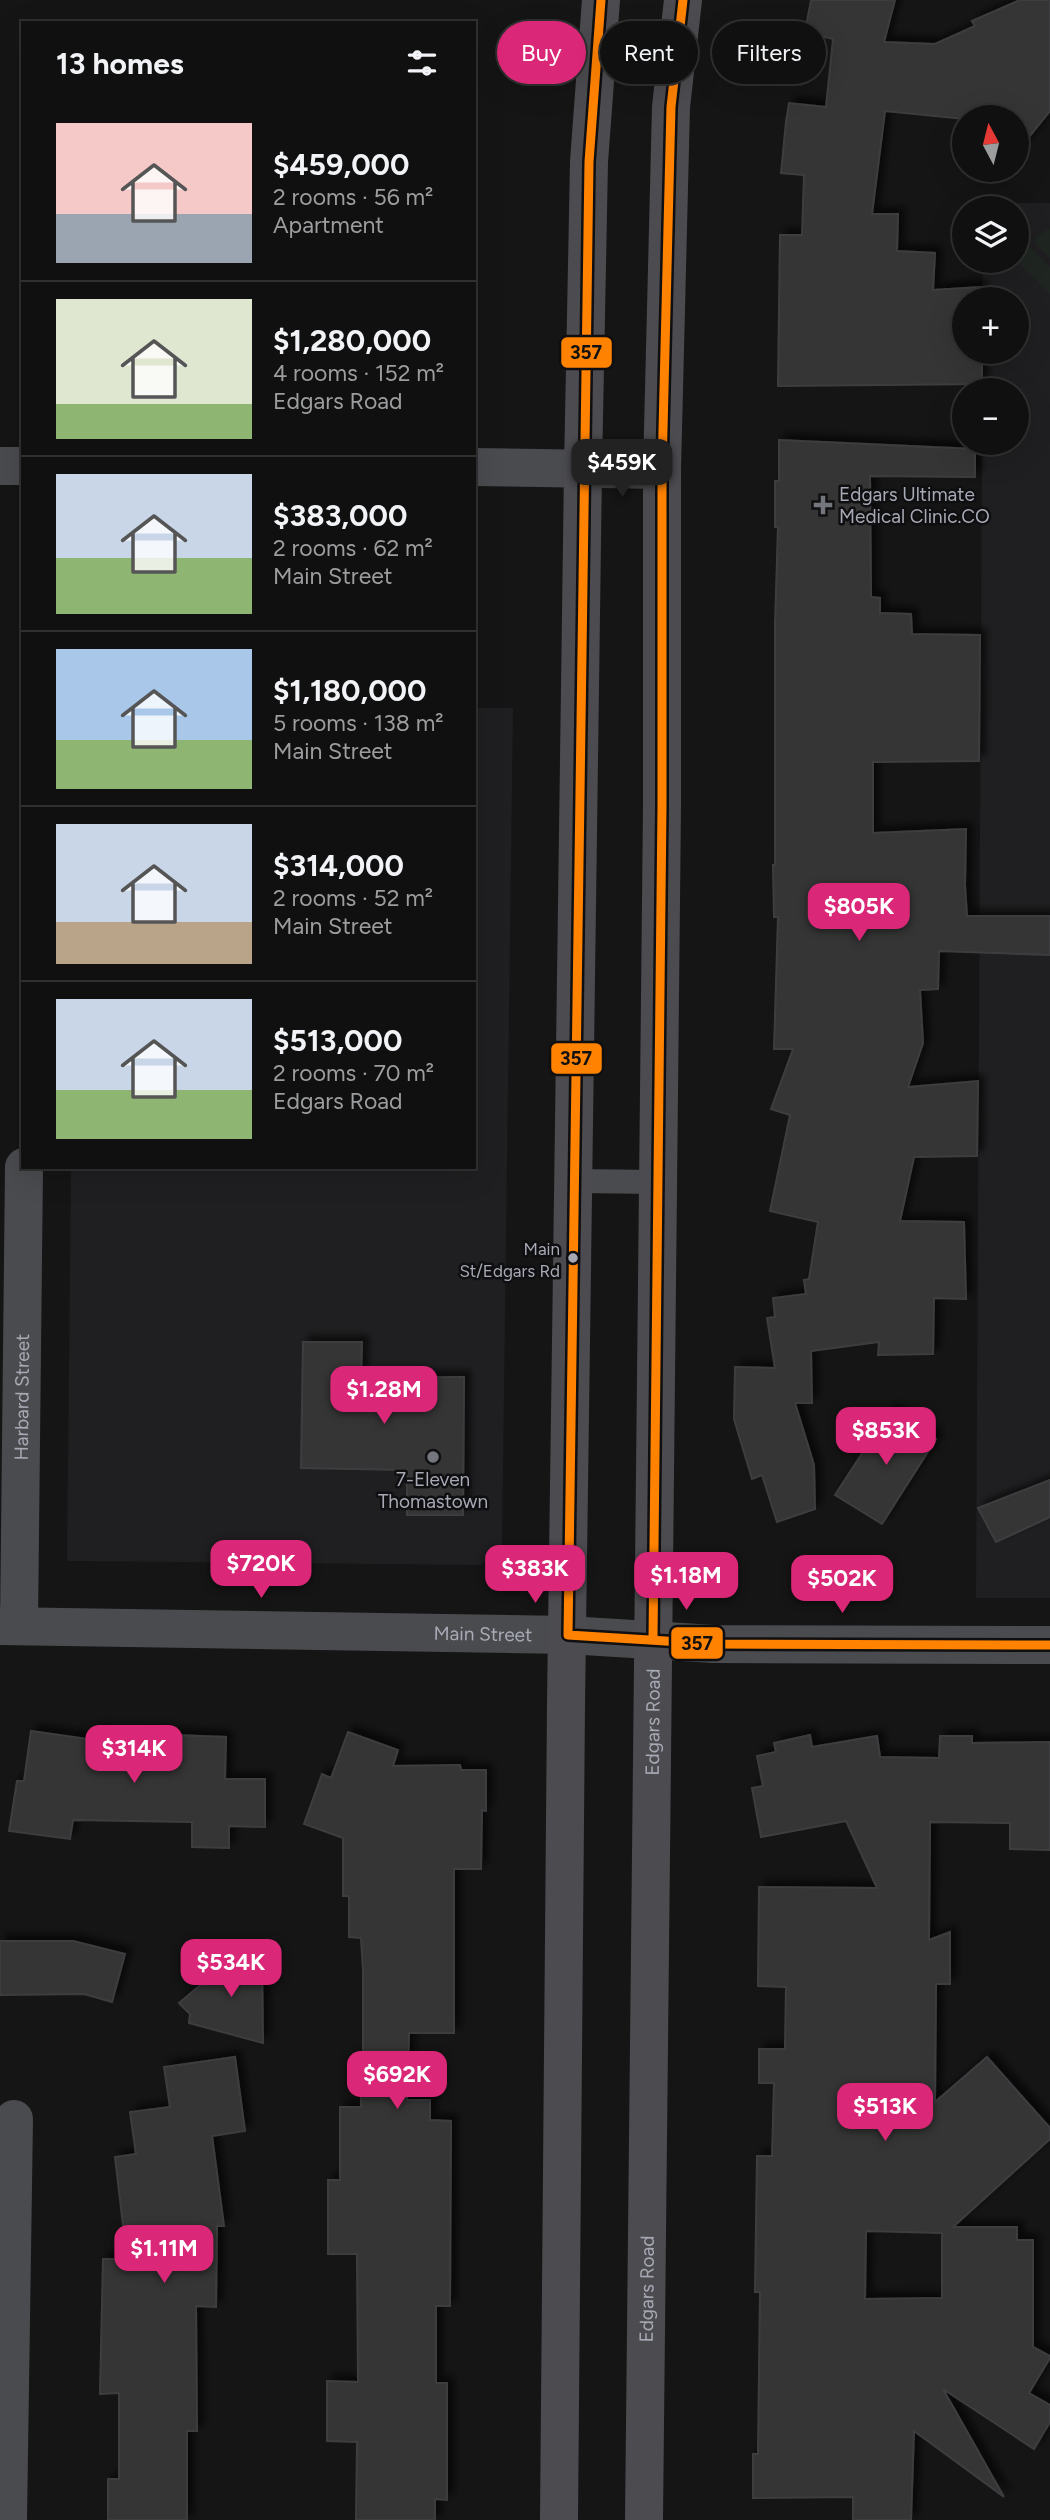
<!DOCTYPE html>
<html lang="en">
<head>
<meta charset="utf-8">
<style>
	body { margin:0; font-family:Figtree,sans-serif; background:#1e1e1e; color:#f1f3f6; height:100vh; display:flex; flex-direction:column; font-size:26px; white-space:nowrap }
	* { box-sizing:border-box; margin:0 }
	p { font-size:23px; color:#9c9d9f }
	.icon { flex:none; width:38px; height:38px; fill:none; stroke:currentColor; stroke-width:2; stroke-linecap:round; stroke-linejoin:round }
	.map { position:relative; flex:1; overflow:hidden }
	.panel { position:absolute; left:21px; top:21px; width:455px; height:1148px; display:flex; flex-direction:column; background:#101010; border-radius:0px; box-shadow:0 7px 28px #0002,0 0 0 2px #303030 }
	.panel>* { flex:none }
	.banner { position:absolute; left:497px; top:21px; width:448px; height:63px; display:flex; gap:14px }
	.needle { width:46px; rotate:353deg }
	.fabs { position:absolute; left:952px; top:105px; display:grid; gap:14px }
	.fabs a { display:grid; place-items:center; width:77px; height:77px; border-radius:50%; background:#101010; box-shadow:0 7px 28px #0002,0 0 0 2px #303030; font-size:35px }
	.price { position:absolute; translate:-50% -60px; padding:0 16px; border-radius:14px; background:#db2777; color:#fff; font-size:23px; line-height:46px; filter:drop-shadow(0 2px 4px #0008) }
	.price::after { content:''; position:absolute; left:50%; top:42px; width:21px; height:16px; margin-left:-10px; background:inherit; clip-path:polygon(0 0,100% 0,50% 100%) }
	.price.on { background:#222; color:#fff }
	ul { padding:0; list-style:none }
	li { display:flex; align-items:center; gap:21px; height:175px; padding:0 35px }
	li+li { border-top:2px solid #303030 }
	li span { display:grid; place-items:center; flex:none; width:196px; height:140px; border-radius:0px; color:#555 }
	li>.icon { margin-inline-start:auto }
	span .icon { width:84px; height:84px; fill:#fffc; stroke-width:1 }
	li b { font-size:30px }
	h2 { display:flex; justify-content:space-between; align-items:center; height:84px; padding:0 35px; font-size:30px }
	.pill { padding:0 24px; border-radius:32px; background:#101010; box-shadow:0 7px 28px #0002,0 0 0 2px #303030; font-size:24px; line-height:63px }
	.pill.on { background:#db2777; color:#fff }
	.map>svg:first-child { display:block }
	.built { fill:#1f1f21 }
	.green { fill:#1f2520 }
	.building { fill:#343436; stroke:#3e3e41; stroke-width:2; fill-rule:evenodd; filter:url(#shadow) }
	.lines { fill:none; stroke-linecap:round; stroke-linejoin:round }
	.service { stroke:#4a4b4e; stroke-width:24 }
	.minor { stroke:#4a4b4e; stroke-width:38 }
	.tertiary { stroke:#4a4b4e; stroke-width:38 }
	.primary { stroke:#4c4c50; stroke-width:38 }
	.bus-1-casing { stroke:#0f0f11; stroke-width:14 }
	.bus-1 { stroke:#ff8200; stroke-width:9 }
	.poi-dot { fill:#74767d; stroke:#0f0f11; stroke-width:2.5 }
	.bus-dot { fill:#a7aab5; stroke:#0f0f11; stroke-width:2.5 }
	.labels { text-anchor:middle; stroke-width:5; stroke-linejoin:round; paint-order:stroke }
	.bus-label { font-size:17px; fill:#a7aab5; stroke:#0f0f11; text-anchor:end }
	.poi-label { font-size:19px; fill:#a7aab5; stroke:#0f0f11; text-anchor:start }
	.street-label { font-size:19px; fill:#a7aab5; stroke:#0f0f11 }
	.line-badge { stroke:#0f0f11; stroke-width:2.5 }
	.pale-badge-label { font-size:19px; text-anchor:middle; font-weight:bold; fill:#111 }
</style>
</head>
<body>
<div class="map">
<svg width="1050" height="2520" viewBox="0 0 1050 2520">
	<defs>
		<filter id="shadow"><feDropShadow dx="6" dy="-6" stdDeviation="3.5" flood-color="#0009"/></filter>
	</defs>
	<rect width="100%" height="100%" fill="#151515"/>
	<g class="built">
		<polygon points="983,203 1050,203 1050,1598 976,1598 982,443 1017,443 1017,390 982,390 982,352 1017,352 1017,299 982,299 983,261 1017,261 1017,208 983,208"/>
		<polygon points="474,708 513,708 502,1545 481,1565 67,1561 71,1167 474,1167"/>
	</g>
	<g class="green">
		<polygon points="1048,228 1050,230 1050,258 1033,241"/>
		<polygon points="1029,246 1050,267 1050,294 1017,261"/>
	</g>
	<g class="building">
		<polygon points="811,0 895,0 884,42 935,44 975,26 972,21 1020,0 1050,0 1050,111 1017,152 1017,117 964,117 964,119 885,111 872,214 898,214 897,251 935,253 933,290 980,287 981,299 964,299 964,352 982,352 982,384 778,386 780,235 802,235 804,175 781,173 786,122 789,103 826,107 833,39 805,32"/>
		<polygon points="779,440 975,449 975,477 870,476 871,597 880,598 880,613 911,614 912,634 980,635 979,761 873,762 873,833 966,829 965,885 967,916 1050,916 1050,955 939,951 938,989 920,990 923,1043 908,1087 978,1081 977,1156 914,1157 900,1221 964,1222 966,1299 934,1298 933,1354 878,1355 879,1342 811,1351 812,1403 795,1403 814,1465 815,1509 777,1522 762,1475 752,1479 734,1419 735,1367 775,1368 767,1318 775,1317 773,1298 806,1294 804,1280 809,1279 818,1222 770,1211 790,1115 771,1109 793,1049 774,1049 778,917 774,917 773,865 775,865 775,624 778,527 775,527 775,481 779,481"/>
		<polygon points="303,1342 362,1342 361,1378 464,1377 463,1515 407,1515 407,1470 301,1468"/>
		<polygon points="891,1409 936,1439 882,1524 835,1495"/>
		<polygon points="1050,1480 1050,1517 996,1542 978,1508"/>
		<polygon points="31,1731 94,1740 94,1732 226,1737 225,1779 265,1779 265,1827 229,1826 229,1848 192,1847 192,1822 73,1820 70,1839 9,1831 17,1781 24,1781"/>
		<polygon points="348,1732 398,1750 393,1766 460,1765 461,1770 486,1770 486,1811 482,1810 481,1869 454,1869 454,2033 409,2033 407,2100 430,2100 430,2120 451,2121 450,2306 436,2306 436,2383 447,2383 447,2500 435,2499 435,2520 356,2520 357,2442 327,2441 327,2381 358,2382 357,2254 328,2254 328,2180 340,2180 340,2107 361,2107 361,2086 363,2086 363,1970 361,1938 349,1937 349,1896 343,1896 343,1838 304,1824 322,1774 331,1778"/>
		<path d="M810,1735l2,12 65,-11 3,21 59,1 1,-22h32v7l78,-1v108l-40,-1v-26l-80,-1 -1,118 21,-8v52h-14l-1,118 52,-45 63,71v11l-97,88h64v13h16v107l17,9v2l-21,35 21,12v17l-16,27 -91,-60 61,108 -90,-66 -3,89h-58v-23l-100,1v-44h5l2,-162h-5l2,-136h15l2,-73h-15v-34h26l1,-62 -28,-1 1,-99 118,1 -31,-67 -85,16 -9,-49 11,-2 -6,-30 19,-4 -2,-9zM866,2231l76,2v65l-77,1z"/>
		<polygon points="0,1941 73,1941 125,1954 112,2002 84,1994 0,1995"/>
		<polygon points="241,1951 262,1958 263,2043 189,2023 190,2014 179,2003"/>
		<polygon points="235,2057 245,2131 212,2136 224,2226 217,2226 216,2307 196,2306 197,2431 187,2431 187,2520 108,2520 108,2479 119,2479 119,2393 100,2394 103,2259 127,2259 115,2157 136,2154 130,2112 170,2107 164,2067"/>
	</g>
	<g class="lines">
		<polyline class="service" points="575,1181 658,1182"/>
		<g class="minor">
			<polyline points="0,466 23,466"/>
			<polyline points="474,467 662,470"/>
			<path id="s1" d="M19,1626l5,-459"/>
			<polyline points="8,2520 14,2119"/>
		</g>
		<path class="tertiary" id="s2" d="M0,1626l568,9 146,9 336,1"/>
		<g class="primary">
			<polyline points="559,2520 566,1704 583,469 589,162 601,0"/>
			<path id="s3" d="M644,2520l18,-1714v-336l9,-363 12,-107"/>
		</g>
		<defs>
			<g id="bus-1">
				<polyline points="601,0 589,162 568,1635 714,1644 1050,1645"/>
				<polyline points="653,1639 662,806 662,470 671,107 683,0"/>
			</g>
		</defs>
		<use href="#bus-1" class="bus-1-casing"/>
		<use href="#bus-1" class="bus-1"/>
	</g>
	<g class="poi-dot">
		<path d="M819.5 494.5h7v7h7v7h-7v7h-7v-7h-7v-7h7z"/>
		<circle cx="433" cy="1457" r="7"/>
	</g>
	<circle class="bus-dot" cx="573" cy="1258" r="6"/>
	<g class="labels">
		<g class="bus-label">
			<text x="560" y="1255">Main<tspan x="560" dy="22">St/Edgars Rd</tspan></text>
		</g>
		<g class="poi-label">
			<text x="839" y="501">Edgars Ultimate<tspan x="839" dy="22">Medical Clinic.CO</tspan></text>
			<text x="433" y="1486" text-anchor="middle">7-Eleven<tspan x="433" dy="22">Thomastown</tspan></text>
		</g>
		<g class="street-label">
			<text dy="7" stroke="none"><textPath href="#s1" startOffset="229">Harbard Street</textPath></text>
			<text dy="7" stroke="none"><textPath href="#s2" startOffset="483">Main Street</textPath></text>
			<text dy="7" stroke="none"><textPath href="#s3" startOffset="798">Edgars Road</textPath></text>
			<text dy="7" stroke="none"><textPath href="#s3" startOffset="231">Edgars Road</textPath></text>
		</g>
	</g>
	<g class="line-badge">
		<rect x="560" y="336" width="53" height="33" rx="7" fill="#ff8200"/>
		<rect x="550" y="1042" width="53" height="33" rx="7" fill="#ff8200"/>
		<rect x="670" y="1626" width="54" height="34" rx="7" fill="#ff8200"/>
	</g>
	<g class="pale-badge-label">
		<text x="586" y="359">357</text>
		<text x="576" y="1065">357</text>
		<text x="697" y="1650">357</text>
	</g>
</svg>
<div class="fabs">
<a><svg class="needle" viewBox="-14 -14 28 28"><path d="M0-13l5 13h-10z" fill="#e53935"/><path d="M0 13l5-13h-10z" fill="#9c9d9f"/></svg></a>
<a><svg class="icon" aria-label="layers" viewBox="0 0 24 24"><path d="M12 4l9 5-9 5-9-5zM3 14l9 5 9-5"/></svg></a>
<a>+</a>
<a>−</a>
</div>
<b class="price on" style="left:622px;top:499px">$459K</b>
<b class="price" style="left:859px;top:943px">$805K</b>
<b class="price" style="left:384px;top:1426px">$1.28M</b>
<b class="price" style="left:886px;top:1467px">$853K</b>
<b class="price" style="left:261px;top:1600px">$720K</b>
<b class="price" style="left:535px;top:1605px">$383K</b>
<b class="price" style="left:686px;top:1612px">$1.18M</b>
<b class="price" style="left:842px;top:1615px">$502K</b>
<b class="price" style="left:134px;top:1785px">$314K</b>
<b class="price" style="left:231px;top:1999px">$534K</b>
<b class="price" style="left:397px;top:2111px">$692K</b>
<b class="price" style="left:885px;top:2143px">$513K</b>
<b class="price" style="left:164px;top:2285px">$1.11M</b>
<div class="banner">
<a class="pill on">Buy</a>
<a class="pill">Rent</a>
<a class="pill">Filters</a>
</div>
<section class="panel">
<h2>13 homes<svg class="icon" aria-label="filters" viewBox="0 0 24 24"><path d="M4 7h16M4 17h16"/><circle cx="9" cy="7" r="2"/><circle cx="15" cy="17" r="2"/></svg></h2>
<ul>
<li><span style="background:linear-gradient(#f6c9c9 65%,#9aa5b1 0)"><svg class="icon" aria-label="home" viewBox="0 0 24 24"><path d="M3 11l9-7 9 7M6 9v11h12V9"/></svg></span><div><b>$459,000</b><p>2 rooms · 56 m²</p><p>Apartment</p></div></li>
<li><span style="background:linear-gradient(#dfe7d0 75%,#8fb573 0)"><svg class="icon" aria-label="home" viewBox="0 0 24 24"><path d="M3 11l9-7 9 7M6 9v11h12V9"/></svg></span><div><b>$1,280,000</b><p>4 rooms · 152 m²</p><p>Edgars Road</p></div></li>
<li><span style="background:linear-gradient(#c9d6e8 60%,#8fb573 0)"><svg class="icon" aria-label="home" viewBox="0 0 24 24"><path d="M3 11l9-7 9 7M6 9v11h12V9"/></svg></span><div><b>$383,000</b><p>2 rooms · 62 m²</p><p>Main Street</p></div></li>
<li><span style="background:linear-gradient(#a9c7e8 65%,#8fb573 0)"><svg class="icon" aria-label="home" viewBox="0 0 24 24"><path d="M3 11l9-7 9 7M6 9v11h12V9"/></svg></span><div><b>$1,180,000</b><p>5 rooms · 138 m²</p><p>Main Street</p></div></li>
<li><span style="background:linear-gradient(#c9d6e8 70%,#b9a48a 0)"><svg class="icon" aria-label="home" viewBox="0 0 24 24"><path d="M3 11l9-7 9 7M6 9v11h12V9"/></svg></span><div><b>$314,000</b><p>2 rooms · 52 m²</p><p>Main Street</p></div></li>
<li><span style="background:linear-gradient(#c9d6e8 65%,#8fb573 0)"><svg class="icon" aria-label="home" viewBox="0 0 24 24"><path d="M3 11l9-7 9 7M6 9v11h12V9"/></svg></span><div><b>$513,000</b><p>2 rooms · 70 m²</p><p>Edgars Road</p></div></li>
</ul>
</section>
</div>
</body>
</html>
